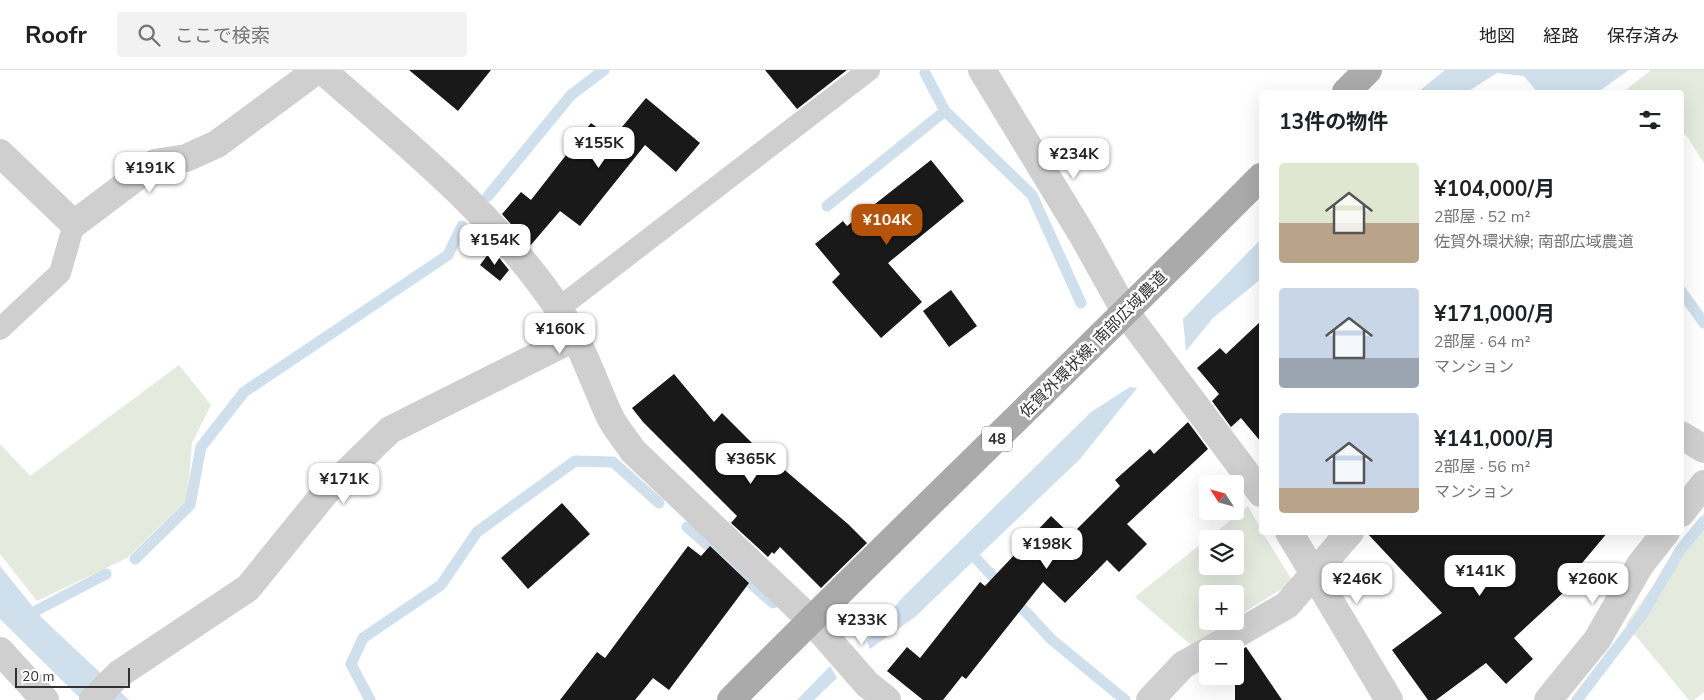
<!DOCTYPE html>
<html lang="ja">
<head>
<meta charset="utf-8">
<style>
	body { margin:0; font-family:"Nunito Sans","Noto Sans JP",sans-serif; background:#f2f2f2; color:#202124; height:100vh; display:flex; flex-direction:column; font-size:19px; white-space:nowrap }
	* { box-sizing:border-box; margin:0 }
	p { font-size:16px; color:#757577 }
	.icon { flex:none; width:28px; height:28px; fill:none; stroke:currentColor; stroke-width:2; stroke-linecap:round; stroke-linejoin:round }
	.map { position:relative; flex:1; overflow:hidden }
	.drawer { position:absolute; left:1259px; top:20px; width:425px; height:445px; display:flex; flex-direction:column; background:#fff; border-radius:5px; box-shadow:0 5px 20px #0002 }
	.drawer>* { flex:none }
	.needle { width:32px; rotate:306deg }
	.fabs { position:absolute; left:1199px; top:405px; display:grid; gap:10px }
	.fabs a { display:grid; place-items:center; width:45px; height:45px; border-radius:5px; background:#fff; box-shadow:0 5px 20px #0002; font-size:25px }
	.scale { position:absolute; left:15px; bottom:12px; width:115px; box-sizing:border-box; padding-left:5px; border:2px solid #323232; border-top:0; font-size:14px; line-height:18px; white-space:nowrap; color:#323232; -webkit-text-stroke:4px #fff; paint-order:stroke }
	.price { position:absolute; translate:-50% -42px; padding:0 11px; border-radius:10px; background:#fff; color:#222; font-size:16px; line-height:32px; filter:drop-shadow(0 1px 2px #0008) }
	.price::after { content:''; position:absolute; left:50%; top:30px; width:15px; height:11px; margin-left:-8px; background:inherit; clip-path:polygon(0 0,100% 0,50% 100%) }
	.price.on { background:#b45309; color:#fff }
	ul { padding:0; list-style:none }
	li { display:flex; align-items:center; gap:15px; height:125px; padding:0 20px }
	li span { display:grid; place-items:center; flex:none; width:140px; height:100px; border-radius:5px; color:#555 }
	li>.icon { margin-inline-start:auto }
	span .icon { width:60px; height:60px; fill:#fffc; stroke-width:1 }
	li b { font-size:21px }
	h2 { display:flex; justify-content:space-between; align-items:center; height:60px; padding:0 20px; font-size:21px }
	header { display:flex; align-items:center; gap:30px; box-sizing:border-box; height:70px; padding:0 25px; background:#fff; border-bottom:1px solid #e0e0e0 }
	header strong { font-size:24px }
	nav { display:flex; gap:28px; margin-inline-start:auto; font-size:18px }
	.search { width:350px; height:45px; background:#f2f2f2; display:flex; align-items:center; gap:12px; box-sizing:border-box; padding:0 18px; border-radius:5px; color:#757577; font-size:19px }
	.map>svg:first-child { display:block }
	.green { fill:#e4eade; fill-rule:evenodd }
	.water { fill:#cfdfeb }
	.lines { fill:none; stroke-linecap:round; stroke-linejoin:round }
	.stream { stroke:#cfdfeb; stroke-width:11 }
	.building { fill:#191919 }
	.lane { stroke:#cfcfcf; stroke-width:22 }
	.street { stroke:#cfcfcf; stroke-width:28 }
	.primary { stroke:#aaa; stroke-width:28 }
	.labels { text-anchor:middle; stroke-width:5; stroke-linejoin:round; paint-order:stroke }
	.shield { fill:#fff; stroke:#707070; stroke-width:1 }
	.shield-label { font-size:15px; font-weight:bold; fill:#323232 }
	.street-label { font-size:16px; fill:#323232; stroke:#fff }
</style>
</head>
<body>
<header>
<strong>Roofr</strong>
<div class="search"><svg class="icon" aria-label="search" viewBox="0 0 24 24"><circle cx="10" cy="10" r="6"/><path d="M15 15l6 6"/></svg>ここで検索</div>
<nav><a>地図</a><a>経路</a><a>保存済み</a></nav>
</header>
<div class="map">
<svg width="1704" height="630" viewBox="0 0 1704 630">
	<rect width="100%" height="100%" fill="#fff"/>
	<g class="green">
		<polygon points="1651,0 1704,0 1704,93 1686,65 1681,67 1681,22 1623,22"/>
		<polygon points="179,295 211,335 192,373 187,430 127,488 37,531 0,484 0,374 30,406"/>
		<path d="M1248,436l13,23v3l2,1 30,49 -58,36v-24h-27v27h22l-39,24 -56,-48zM1208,469h27v27h-27z"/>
		<polygon points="1704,444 1704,622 1694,630 1689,630 1626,554"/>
	</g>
	<g class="water">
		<polygon points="1445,0 1629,0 1598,22 1537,22 1524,6 1497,3 1467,22 1418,22"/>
		<polygon points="1261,169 1261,209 1213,248 1186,281 1183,249"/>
		<polygon points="1130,317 1137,318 1080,389 915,547 870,579 867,571 902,528 1091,342"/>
		<polygon points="0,496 41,547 129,630 82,630 4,553 0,549"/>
		<polygon points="830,596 837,608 814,630 797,630"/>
	</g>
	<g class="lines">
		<g class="stream">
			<polyline points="925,3 945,41 1032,125 1081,233"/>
			<polyline points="488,126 571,25 604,0"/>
			<polyline points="827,136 945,41"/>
			<polyline points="1681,221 1704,253"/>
			<polyline points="687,457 773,533"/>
			<polyline points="969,481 1051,569 1125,630"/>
			<polyline points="135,489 190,435 201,377 244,322 448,185 462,156"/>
			<polyline points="24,547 106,504"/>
			<polyline points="370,630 351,594 363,568 441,515 477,462 575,391 613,392 659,433"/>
			<polyline points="1577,630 1642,545 1681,479 1704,451"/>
		</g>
	</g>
	<g class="building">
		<polygon points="409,0 491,0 458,41"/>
		<polygon points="765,0 847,0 797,39"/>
		<polygon points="646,28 700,73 676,102 645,75 580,156 560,141 530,176 502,144 521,122 531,130 591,53 612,69"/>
		<polygon points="931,90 964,131 888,193 922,232 881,268 832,212 840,204 815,174 843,151 847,156"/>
		<polygon points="492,179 509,200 500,211 480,195"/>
		<polygon points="951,220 977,256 949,277 923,241"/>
		<polygon points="1261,251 1261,372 1241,348 1231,357 1212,331 1219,324 1197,298 1220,278 1226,284"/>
		<polygon points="674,304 714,352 722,343 778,399 780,396 848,454 867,473 821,518 780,477 774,484 772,482 768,487 731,453 737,446 643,352 632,338"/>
		<polygon points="1188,352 1208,379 1127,454 1147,474 1119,502 1107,490 1065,533 1043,512 966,609 962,606 943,630 923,630 887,601 907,577 920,588 980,512 985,516 1051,446 1071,465 1120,416 1115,410 1150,379 1154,384"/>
		<polygon points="562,433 590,464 528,519 501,488"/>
		<polygon points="1366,462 1608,462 1572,505 1577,510 1514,568 1533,589 1506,614 1486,593 1436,630 1428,630 1392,580 1442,543"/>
		<polygon points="688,476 701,486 710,476 749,513 669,620 653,608 635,630 560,630 597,582 605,588"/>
		<polygon points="1246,577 1282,630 1235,630 1235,583"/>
	</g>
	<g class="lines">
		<g class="lane">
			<polyline points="559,238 869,0"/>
			<polyline points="0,259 60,203 74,154"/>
		</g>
		<g class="street">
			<path d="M322,0c84,74 173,144 236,238 23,34 35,72 52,109 6,12 16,23 23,34l178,169 56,64 20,16"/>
			<polyline points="982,0 1083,166 1126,243 1261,423"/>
			<polyline points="0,83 74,154 155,93 186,88 217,74 317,0"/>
			<polyline points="1681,365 1704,379"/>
			<polyline points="1681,443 1704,414"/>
			<polyline points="1289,462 1389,630"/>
			<polyline points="1211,579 1287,535 1350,462"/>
			<polyline points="0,581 45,630"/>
			<polyline points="93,630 119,604 248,518 325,423 390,360 576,267"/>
			<polyline points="1150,630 1183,595 1208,581"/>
			<polyline points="1548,630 1597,570 1640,495 1666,462"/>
		</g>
		<g class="primary">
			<polyline points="1346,22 1368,0"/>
			<path d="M731,630c175,-176 355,-347 530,-523"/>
		</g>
	</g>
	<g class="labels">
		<rect class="shield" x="982" y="356.5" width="30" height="25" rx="4"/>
		<g class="shield-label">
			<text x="997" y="374">48</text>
		</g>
		<g class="street-label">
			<text transform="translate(1093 274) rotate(-45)" y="6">佐賀外環状線; 南部広域農道</text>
		</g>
	</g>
</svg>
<div class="fabs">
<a><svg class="needle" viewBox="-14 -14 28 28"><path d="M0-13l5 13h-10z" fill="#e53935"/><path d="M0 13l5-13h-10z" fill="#757577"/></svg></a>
<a><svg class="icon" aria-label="layers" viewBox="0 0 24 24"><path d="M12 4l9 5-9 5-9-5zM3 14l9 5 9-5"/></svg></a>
<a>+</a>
<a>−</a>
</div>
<div class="scale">20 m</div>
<b class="price" style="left:599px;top:99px">¥155K</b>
<b class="price" style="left:1074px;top:110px">¥234K</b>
<b class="price" style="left:150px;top:124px">¥191K</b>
<b class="price on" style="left:887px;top:176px">¥104K</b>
<b class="price" style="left:495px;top:196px">¥154K</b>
<b class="price" style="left:560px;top:285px">¥160K</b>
<b class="price" style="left:751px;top:415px">¥365K</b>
<b class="price" style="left:344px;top:435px">¥171K</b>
<b class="price" style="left:1047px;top:500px">¥198K</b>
<b class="price" style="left:1480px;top:527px">¥141K</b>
<b class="price" style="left:1357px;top:535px">¥246K</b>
<b class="price" style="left:1593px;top:535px">¥260K</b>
<b class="price" style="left:862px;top:576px">¥233K</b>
<section class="drawer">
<h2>13件の物件<svg class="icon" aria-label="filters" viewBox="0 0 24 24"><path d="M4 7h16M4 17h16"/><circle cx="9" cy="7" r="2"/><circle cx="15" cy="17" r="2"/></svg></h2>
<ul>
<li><span style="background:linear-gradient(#dfe7d0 60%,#b9a48a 0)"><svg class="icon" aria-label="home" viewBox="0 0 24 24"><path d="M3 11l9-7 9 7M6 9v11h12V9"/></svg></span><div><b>¥104,000/月</b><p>2部屋 · 52 m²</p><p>佐賀外環状線; 南部広域農道</p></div></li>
<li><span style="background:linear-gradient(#c9d6e8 70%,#9aa5b1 0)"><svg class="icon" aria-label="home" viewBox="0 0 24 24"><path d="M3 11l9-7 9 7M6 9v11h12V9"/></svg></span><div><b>¥171,000/月</b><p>2部屋 · 64 m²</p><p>マンション</p></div></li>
<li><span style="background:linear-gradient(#c9d6e8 75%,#b9a48a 0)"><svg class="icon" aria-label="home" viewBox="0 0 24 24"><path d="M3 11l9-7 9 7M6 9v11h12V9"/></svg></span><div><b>¥141,000/月</b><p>2部屋 · 56 m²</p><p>マンション</p></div></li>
</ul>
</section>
</div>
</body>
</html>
